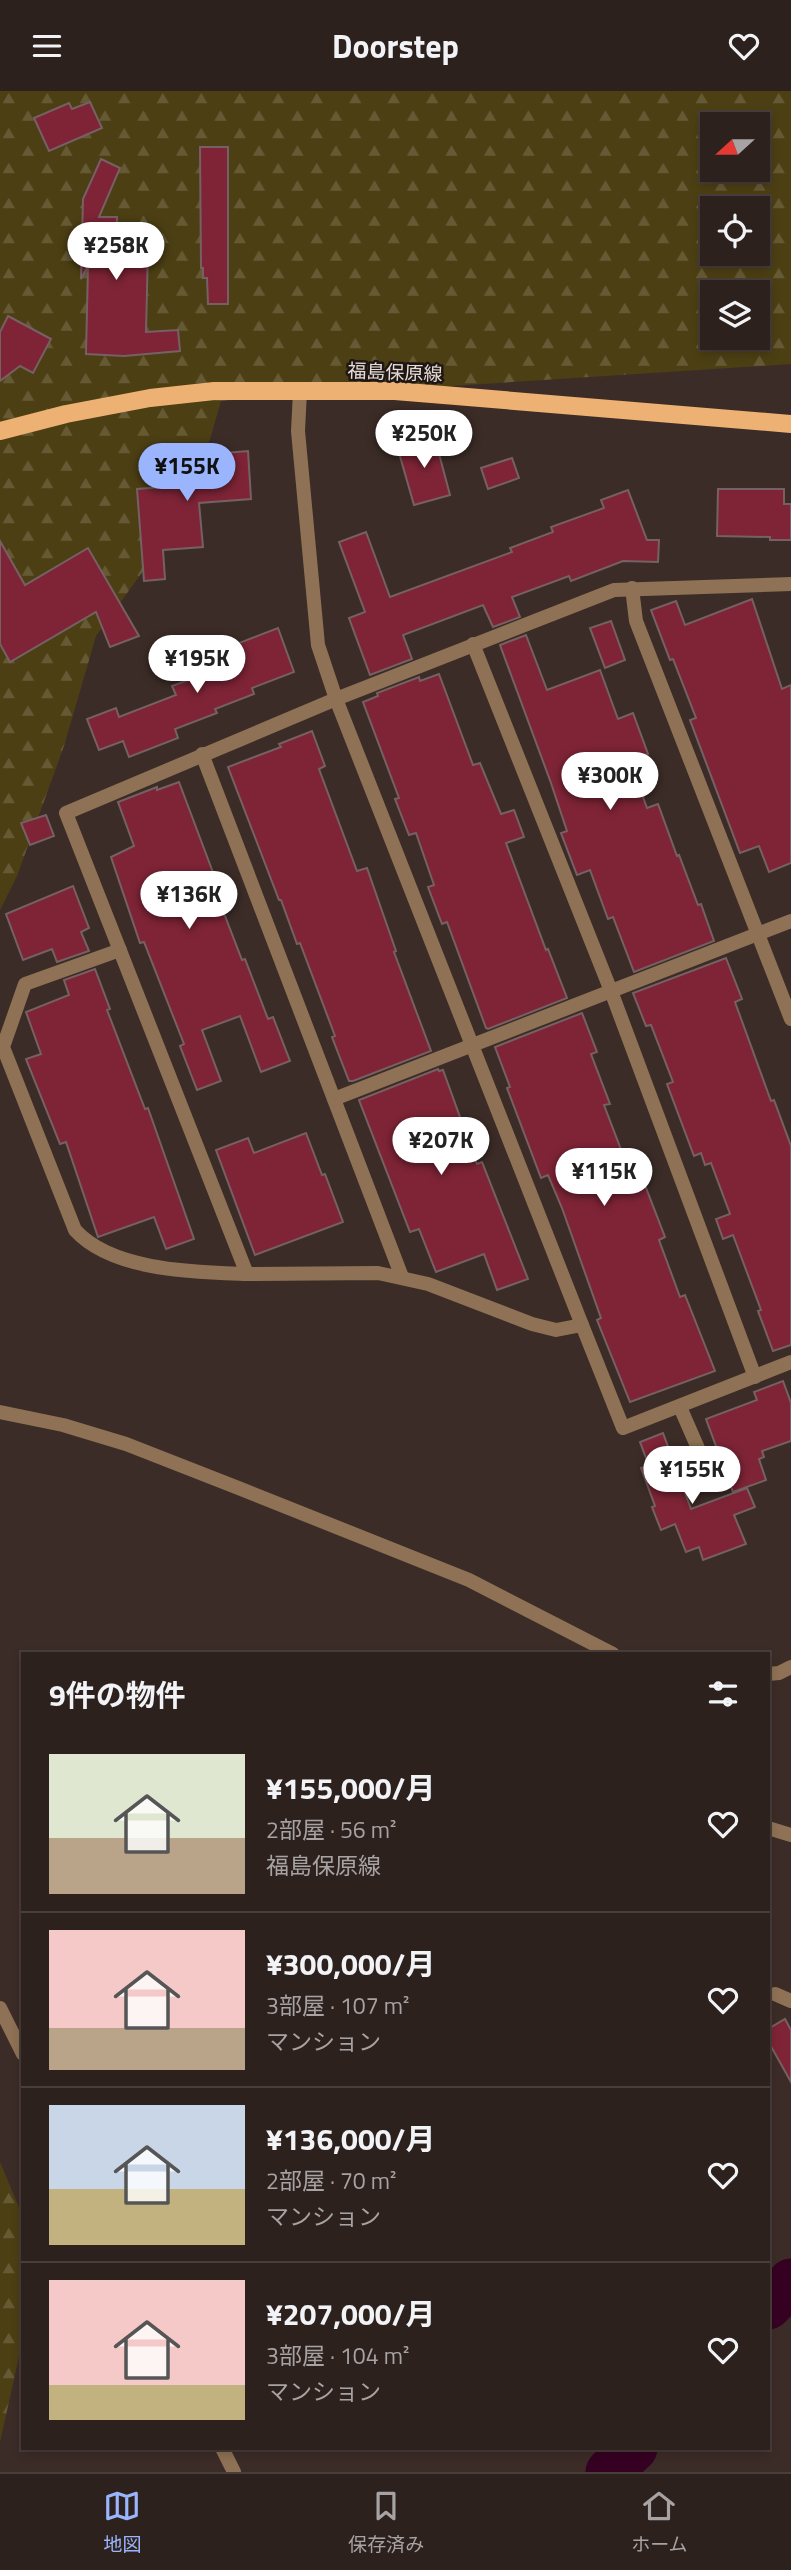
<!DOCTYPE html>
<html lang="ja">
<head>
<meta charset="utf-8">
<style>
	body { margin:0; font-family:"Titillium Web","Noto Sans JP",sans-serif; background:#352926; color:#f1f3f6; height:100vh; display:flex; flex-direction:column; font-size:26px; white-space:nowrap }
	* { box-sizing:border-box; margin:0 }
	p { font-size:23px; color:#a7a3a4 }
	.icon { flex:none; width:38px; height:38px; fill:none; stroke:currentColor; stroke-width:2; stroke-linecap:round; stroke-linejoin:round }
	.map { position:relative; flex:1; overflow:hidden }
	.drawer { position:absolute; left:21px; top:1561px; width:749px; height:798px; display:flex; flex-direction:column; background:#2d211d; border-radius:0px; box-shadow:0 4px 10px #0003,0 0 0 2px #483e3b }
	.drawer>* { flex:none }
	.needle { width:46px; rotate:249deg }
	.fabs { position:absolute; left:700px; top:21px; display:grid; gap:14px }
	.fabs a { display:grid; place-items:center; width:70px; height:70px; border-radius:0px; background:#2d211d; box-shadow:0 4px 10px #0003,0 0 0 2px #483e3b; font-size:35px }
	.price { position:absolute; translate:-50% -60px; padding:0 16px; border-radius:24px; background:#fff; color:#222; font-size:23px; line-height:46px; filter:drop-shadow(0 2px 4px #0008) }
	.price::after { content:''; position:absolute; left:50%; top:42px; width:21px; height:16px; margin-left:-10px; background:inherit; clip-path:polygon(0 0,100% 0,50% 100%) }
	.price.on { background:#9ab5fd; color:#111 }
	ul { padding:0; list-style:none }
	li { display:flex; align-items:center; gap:21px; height:175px; padding:0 28px }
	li+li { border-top:2px solid #483e3b }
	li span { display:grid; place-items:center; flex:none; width:196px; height:140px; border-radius:0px; color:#555 }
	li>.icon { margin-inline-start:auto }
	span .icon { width:84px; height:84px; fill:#fffc; stroke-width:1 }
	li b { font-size:30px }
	h2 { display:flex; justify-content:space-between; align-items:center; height:84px; padding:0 28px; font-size:30px }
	header { display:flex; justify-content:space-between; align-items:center; height:91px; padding:0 28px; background:#2d211d; font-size:32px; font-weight:700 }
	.dock { display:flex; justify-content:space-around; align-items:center; height:98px; border-top:2px solid #483e3b; background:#2d211d; font-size:19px; color:#a7a3a4 }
	.dock a { display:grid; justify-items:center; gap:4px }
	.dock .on { color:#9ab5fd }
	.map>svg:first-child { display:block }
	.forest { fill:url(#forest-firs); fill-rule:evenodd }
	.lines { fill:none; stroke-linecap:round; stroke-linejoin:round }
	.river { stroke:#360022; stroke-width:47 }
	.building { fill:#7e2436; stroke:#756163; stroke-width:2 }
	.street { stroke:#8f7255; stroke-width:14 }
	.primary { stroke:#eeb174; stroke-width:18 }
	.labels { text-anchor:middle; stroke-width:5; stroke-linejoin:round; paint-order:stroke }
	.street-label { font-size:19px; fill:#e7dcd8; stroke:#1e1714 }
</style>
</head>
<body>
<header><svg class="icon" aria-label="menu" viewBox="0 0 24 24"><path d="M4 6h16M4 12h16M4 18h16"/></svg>Doorstep<svg class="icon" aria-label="heart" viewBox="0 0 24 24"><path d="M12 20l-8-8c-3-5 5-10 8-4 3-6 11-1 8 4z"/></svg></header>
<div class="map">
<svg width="791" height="2381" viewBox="0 0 791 2381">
	<defs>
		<pattern id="forest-firs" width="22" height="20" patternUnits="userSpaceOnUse" patternTransform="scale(1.75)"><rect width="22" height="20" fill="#4c3f14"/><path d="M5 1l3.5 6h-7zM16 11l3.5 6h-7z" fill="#665a35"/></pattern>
	</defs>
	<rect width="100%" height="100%" fill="#3c2c27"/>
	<g class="forest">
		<path d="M0,0h791v273l-570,37 -30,104 -95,131 -32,110 -47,130 -17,34zM712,33h46v46h-46zM712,117h46v46h-46zM712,201h46v46h-46z"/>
		<polygon points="0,2071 23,2126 20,2261 0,2351"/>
	</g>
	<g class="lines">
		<g class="river">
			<polyline points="768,2215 791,2191"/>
			<polyline points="609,2381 634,2357"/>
		</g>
	</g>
	<g class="building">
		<polygon points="90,11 102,37 49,60 34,27 69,12 72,18"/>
		<polygon points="200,56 228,56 228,213 208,213 207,187 203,187 203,177 201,177"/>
		<polygon points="101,68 120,77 99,126 117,126 116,157 148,158 146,241 178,239 180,260 124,265 86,263 88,175 81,188 83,108"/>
		<polygon points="8,225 51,248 33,282 20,275 0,290 0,241"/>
		<polygon points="434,344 450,404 414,414 397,355"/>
		<polygon points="248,360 251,408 199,412 203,456 163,459 165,488 144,490 137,398 164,396 162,367"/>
		<polygon points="512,367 519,387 488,398 481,377"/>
		<polygon points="718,398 784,398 784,413 791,413 791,449 770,449 770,446 717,445"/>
		<polygon points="628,399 647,449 659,449 658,471 623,470 571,490 569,485 512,506 520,526 493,536 483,514 403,544 412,568 370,584 349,527 365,521 339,451 366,441 390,506 512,461 510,457 553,441 551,436 604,417 601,409"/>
		<polygon points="0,450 25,494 88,457 139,545 110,556 96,521 10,571 0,553"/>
		<polygon points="752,508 782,598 791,594 791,772 769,781 759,755 740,762 690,629 696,627 673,568 670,569 651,519 676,510 685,534"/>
		<polygon points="611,530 625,569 605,577 590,537"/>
		<polygon points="278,537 294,581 252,597 254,603 215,618 217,622 175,638 178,647 129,666 123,650 99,659 87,628 116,617 119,626 176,604 172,595 213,580 208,564"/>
		<polygon points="526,544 547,599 600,579 618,628 633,622 648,663 630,670 647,717 658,713 677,765 679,764 698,814 701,813 714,850 634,881 613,826 608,828 590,779 577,784 561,742 567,740 551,692 500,554"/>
		<polygon points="439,583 473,674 480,672 501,723 514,719 524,746 506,752 546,859 548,858 567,907 488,938 486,937 447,831 442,833 428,796 434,794 416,742 409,744 395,708 399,707 363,611 378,605 377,602 419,586 420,590"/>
		<polygon points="312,640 325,675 319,678 357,780 367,777 396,860 394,861 431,960 353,990 349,990 332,946 335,945 300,852 297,853 281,809 279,809 228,676 281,656 279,653"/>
		<polygon points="179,691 226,816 222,817 242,869 245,868 268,928 273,926 290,970 261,981 240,925 202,939 221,990 197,999 180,955 184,953 144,851 140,852 111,766 134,755 118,711 157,696 157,699"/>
		<polygon points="46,724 54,745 30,754 21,732"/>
		<polygon points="73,795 89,837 81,841 89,860 57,871 52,858 23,869 6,823"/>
		<polygon points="726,867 742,908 735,911 771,1010 774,1009 791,1055 791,1254 773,1260 758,1220 761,1219 733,1144 723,1148 716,1128 730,1123 711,1072 705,1074 701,1062 694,1065 667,993 673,991 651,934 646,935 633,902"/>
		<polygon points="95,878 110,918 107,919 145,1018 148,1017 194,1148 166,1158 154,1126 98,1146 66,1051 60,1053 26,968 41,963 26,921 69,904 64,889"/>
		<polygon points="582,922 597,961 591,963 610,1013 604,1014 622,1061 631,1058 665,1146 659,1149 680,1206 685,1204 715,1280 630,1311 597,1229 601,1227 562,1117 548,1084 541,1087 507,997 510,996 495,956"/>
		<polygon points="438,978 439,980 443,979 477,1073 482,1071 528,1188 497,1199 484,1163 436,1181 419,1138 410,1141 359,1009"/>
		<polygon points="306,1042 322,1084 325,1083 343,1131 255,1164 216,1059 248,1047 254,1062"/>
		<polygon points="783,1290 791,1312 791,1350 762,1360 764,1366 759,1368 766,1389 733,1401 706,1328 757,1309 754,1301"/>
		<polygon points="663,1342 691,1418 747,1397 755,1416 734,1424 746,1453 703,1469 699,1456 686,1461 675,1433 661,1439 652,1416 655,1415 641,1377 649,1375 640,1351"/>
		<polygon points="785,1928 791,1939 791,1991 768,1950 768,1938"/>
	</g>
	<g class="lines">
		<g class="street">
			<polyline points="300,300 298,340 318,554 336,608 582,1234"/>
			<polyline points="791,493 614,499 336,608 66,722 247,1183 378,1182 428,1193 532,1233 556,1239 582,1234 623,1337 791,1271"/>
			<polyline points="632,497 636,530 791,928"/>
			<polyline points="473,553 611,900 755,1286"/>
			<polyline points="202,663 402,1186"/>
			<path d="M120,859l-95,34 -22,63 72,183c37,41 119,42 172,44"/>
			<polyline points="334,1008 791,830"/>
			<polyline points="680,1316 711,1387"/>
			<polyline points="0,1321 63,1334 126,1353 241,1398 469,1489 613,1563"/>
			<polyline points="768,1583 779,1582 791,1576"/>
			<polyline points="768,1737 791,1744"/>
			<polyline points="775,1903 791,1910"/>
			<polyline points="0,1917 23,1963"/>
			<polyline points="222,2357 234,2381"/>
		</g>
		<polyline class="primary" points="0,340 66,323 150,307 214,300 395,300 791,333"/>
	</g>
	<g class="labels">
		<g class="street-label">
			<text transform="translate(395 281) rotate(2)" y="7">福島保原線</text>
		</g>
	</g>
</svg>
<div class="fabs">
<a><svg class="needle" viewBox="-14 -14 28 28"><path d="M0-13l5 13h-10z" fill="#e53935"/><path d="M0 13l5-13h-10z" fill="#a7a3a4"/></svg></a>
<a><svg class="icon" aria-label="locate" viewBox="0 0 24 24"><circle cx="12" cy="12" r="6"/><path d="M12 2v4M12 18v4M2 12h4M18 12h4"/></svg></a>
<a><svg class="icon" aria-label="layers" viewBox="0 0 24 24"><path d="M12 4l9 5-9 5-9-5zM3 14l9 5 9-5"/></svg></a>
</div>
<b class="price" style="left:116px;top:191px">¥258K</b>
<b class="price" style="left:424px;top:379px">¥250K</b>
<b class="price on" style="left:187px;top:412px">¥155K</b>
<b class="price" style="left:197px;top:604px">¥195K</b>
<b class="price" style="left:610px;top:721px">¥300K</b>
<b class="price" style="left:189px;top:840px">¥136K</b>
<b class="price" style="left:441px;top:1086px">¥207K</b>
<b class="price" style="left:604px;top:1117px">¥115K</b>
<b class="price" style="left:692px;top:1415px">¥155K</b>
<section class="drawer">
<h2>9件の物件<svg class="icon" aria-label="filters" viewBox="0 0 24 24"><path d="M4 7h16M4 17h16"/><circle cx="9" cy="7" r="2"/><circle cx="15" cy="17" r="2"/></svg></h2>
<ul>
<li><span style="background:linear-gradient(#dfe7d0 60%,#b9a48a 0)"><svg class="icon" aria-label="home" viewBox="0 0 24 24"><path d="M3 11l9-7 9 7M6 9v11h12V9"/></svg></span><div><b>¥155,000/月</b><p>2部屋 · 56 m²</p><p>福島保原線</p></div><svg class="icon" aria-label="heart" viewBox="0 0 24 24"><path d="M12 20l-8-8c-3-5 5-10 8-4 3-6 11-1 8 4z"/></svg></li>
<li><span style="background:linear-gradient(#f6c9c9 70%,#b9a48a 0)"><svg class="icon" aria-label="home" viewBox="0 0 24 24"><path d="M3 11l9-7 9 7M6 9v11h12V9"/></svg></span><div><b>¥300,000/月</b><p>3部屋 · 107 m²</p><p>マンション</p></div><svg class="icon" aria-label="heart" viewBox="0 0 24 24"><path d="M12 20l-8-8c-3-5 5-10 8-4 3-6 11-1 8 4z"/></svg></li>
<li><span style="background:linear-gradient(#c9d6e8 60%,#c2b280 0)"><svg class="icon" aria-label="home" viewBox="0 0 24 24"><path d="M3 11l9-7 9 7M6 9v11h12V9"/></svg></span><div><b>¥136,000/月</b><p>2部屋 · 70 m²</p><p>マンション</p></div><svg class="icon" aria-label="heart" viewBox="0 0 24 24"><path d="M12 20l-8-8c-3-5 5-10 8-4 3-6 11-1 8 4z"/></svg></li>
<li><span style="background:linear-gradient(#f6c9c9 75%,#c2b280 0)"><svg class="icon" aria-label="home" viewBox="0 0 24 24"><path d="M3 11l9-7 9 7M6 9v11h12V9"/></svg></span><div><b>¥207,000/月</b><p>3部屋 · 104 m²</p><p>マンション</p></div><svg class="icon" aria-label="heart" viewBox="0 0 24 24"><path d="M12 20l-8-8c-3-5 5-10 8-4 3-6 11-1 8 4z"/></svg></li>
</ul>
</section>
</div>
<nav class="dock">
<a class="on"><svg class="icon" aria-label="map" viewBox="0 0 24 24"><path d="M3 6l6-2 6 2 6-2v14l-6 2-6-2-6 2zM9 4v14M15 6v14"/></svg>地図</a>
<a><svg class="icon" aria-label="saved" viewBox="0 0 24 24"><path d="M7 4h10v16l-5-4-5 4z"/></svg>保存済み</a>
<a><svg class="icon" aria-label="home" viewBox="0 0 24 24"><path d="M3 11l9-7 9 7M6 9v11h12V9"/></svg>ホーム</a>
</nav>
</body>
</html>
